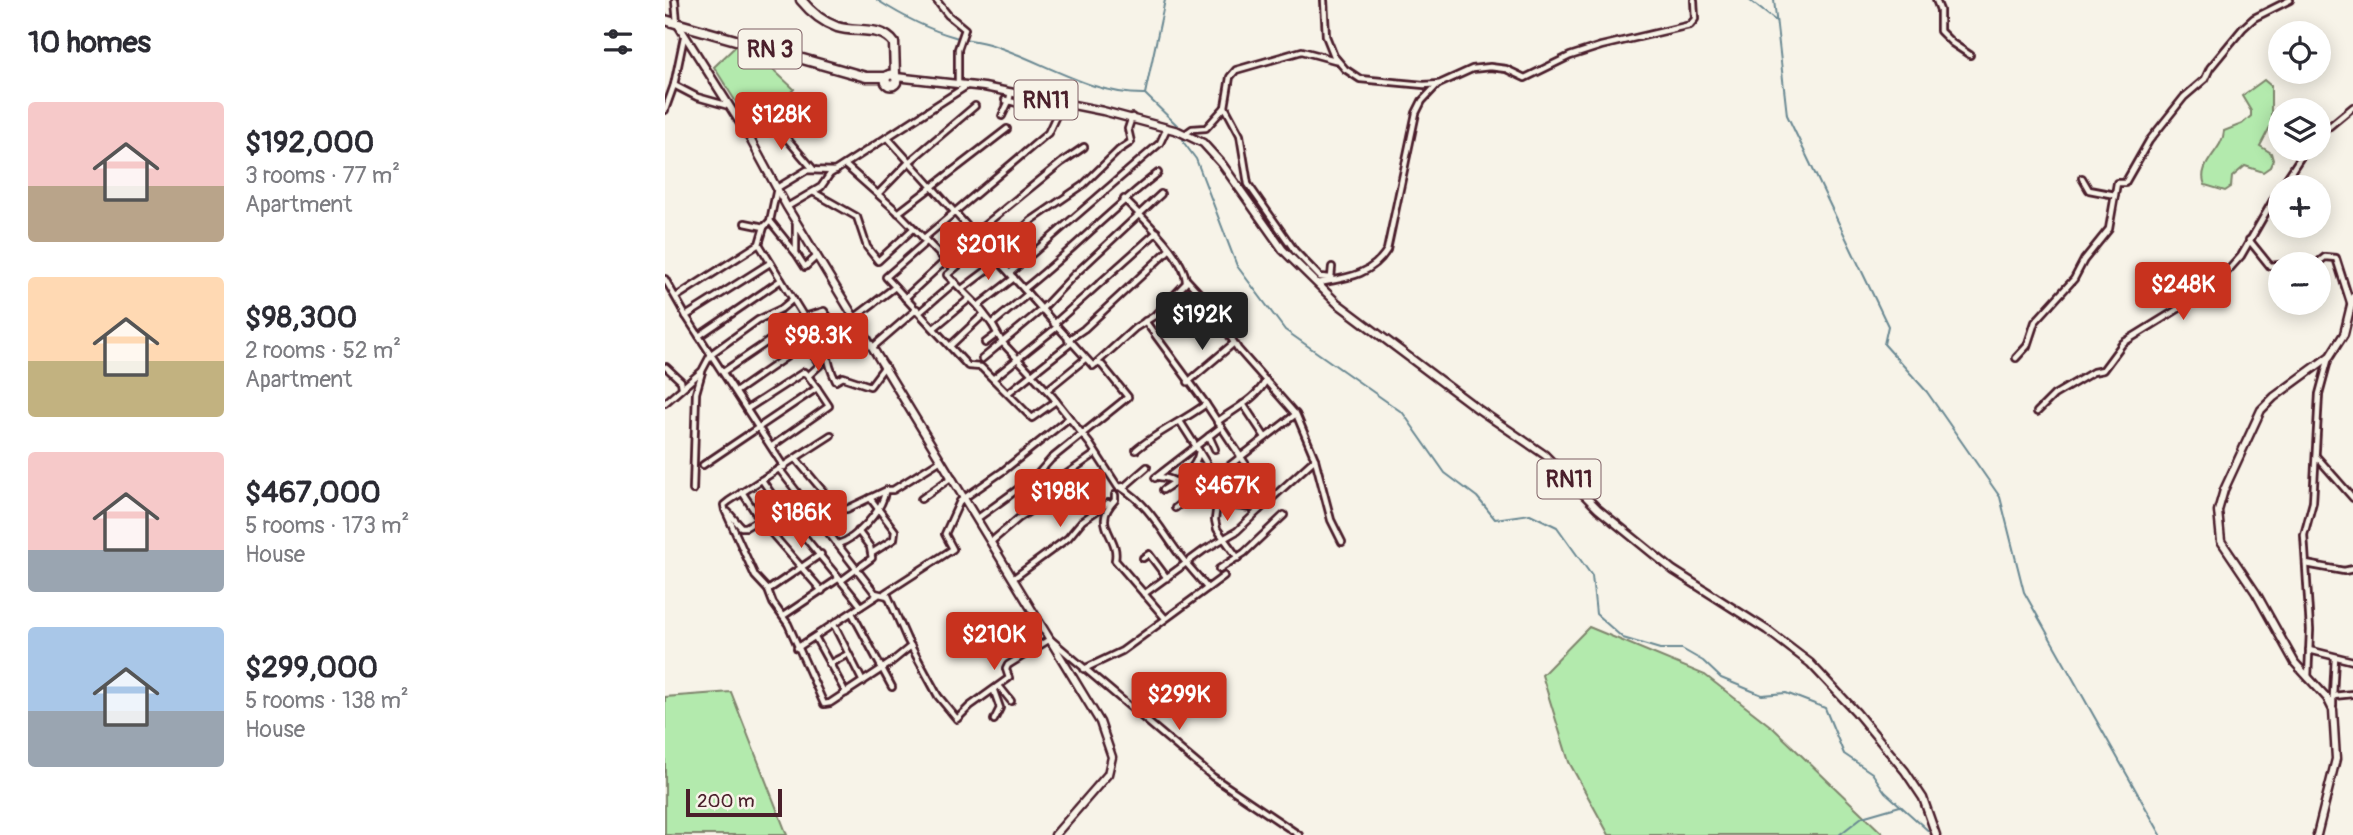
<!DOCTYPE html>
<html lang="en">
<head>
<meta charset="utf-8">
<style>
	body { margin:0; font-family:Pangolin,sans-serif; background:#f7f7f7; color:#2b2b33; height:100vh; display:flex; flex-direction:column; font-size:26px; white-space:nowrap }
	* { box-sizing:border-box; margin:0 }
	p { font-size:23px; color:#7c7c81 }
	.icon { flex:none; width:38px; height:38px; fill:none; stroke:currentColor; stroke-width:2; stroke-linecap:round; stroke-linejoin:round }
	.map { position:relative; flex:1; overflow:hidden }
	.sheet { display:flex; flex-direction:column; background:#fff; width:665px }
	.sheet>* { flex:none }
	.fabs { position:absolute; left:1603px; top:21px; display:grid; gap:14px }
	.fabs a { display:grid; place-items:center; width:63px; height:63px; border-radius:50%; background:#fff; box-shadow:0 4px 18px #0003; font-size:35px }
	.scale { position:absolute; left:21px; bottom:18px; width:96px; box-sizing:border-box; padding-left:7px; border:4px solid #4a1f2b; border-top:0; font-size:19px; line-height:24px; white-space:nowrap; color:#4a1f2b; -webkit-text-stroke:5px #f7f3e8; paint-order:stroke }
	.price { position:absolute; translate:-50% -60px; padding:0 16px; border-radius:7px; background:#c8321e; color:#fff; font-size:23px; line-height:46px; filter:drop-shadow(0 2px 4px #0008) }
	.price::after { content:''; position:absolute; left:50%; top:42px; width:21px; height:16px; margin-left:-10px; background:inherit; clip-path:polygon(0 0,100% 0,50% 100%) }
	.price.current { background:#222; color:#fff }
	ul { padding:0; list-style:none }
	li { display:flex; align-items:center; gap:21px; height:175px; padding:0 28px }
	li span { display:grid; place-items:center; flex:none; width:196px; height:140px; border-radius:7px; color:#555 }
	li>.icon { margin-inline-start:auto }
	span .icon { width:84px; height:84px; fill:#fffc; stroke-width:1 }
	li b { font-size:30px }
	h2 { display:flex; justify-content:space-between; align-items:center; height:84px; padding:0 28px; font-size:30px }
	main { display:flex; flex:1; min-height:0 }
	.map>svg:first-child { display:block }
	.green { fill:#b3eaad; stroke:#7e846c; stroke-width:2 }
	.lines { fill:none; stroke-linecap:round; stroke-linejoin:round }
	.stream { stroke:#698892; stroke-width:2 }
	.minor-casing { stroke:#4a1f2b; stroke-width:10 }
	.major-casing { stroke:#4a1f2b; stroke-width:11 }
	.highway-casing { stroke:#4a1f2b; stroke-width:13 }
	.minor { stroke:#f7f3e8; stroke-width:4.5 }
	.major { stroke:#f7f3e8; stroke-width:6 }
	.highway { stroke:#f7f3e8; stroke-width:8 }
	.labels { text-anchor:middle; stroke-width:5; stroke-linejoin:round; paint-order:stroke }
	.shield { fill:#f7f3e8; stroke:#7e5f64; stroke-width:2 }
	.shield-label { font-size:23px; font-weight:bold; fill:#4a1f2b }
</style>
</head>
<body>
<main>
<section class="sheet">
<h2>10 homes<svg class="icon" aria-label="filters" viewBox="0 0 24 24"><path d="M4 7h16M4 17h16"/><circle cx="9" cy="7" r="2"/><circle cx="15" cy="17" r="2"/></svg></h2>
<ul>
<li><span style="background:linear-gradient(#f6c9c9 60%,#b9a48a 0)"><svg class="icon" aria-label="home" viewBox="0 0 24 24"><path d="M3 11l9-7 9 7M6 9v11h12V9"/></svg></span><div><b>$192,000</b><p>3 rooms · 77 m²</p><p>Apartment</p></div></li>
<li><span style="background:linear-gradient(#ffd9b3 60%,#c2b280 0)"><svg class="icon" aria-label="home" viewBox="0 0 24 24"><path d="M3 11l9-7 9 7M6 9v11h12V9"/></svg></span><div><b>$98,300</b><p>2 rooms · 52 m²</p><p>Apartment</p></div></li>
<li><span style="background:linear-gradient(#f6c9c9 70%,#9aa5b1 0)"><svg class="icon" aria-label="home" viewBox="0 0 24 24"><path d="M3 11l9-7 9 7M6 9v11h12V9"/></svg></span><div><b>$467,000</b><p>5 rooms · 173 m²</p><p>House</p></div></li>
<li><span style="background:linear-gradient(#a9c7e8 60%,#9aa5b1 0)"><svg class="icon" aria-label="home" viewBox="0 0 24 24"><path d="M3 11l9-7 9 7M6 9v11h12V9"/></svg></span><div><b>$299,000</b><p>5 rooms · 138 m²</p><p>House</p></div></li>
</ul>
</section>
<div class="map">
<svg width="1688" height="835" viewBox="0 0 1688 835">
	<rect width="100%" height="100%" fill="#f7f3e8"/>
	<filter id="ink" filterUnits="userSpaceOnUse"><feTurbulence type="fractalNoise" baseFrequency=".0143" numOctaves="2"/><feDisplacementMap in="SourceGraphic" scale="14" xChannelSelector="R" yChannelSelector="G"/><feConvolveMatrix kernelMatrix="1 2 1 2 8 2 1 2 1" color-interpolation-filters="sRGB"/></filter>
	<g filter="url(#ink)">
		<g class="green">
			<polygon points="82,45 129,89 103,117 86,126 49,67 71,46"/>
			<path d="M1599,80l7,6v39l-11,21 11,7 2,7 -3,7 -7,5 -18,-6 -13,11 -1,10 -6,4 -20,-6c-9,-21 18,-34 19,-54l18,-7 9,-8v-5l-9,-15z"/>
			<polygon points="924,627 1040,675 1108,728 1219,835 944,835 904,762 877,675"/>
			<polygon points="66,692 122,835 0,835 0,697"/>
		</g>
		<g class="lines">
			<g class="stream">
				<path d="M212,0c25,16 49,29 78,37 12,3 25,4 37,8 51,16 98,50 153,49"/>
				<polyline points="500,0 480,94 515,128"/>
				<polyline points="1084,0 1111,21"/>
				<polyline points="1109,0 1122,115 1223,326 1219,344 1262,392 1335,497 1359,592 1496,835"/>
				<polyline points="517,134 519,143 531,159 572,266 620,330 738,413 780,473 812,497 830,519 865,514 892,527 927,576 931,614 958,638 995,649 1017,649 1038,661 1056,678 1097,695 1121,693 1160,708 1179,754 1207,773 1220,792 1268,835"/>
				<polyline points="1174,835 1197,817 1235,806"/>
			</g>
			<defs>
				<g id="minor">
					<polyline points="10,0 12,23"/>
					<polyline points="271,0 283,15 300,29 293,49 293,83"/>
					<polyline points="659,0 661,36 669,56 680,69 695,79 759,85 774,84 807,69 825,67 841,69 860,78 905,56 936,46 1025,25 1030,19 1029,0"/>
					<polyline points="1271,0 1275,10 1275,31 1287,43 1305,55"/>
					<polyline points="9,85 32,97 64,106"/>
					<polyline points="346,92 344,101 355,104"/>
					<polyline points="560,107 575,135 583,184 630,251 655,277 666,278 667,267"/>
					<polyline points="0,110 9,85 19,37"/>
					<polyline points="337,116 344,101 340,100"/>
					<polyline points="520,134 527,129 541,128 560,107 565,77 571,70 637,51 670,60"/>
					<polyline points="1654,135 1688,107"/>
					<polyline points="84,137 105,119 148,169"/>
					<path d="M222,137l206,229 42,-38 19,-12 32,-33c1,-24 -45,-67 -62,-84"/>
					<polyline points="180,165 235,214 288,268"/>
					<polyline points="1417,178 1424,190 1450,195"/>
					<polyline points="1616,187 1641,149"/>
					<polyline points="148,192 192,217 202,247 213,261 248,229"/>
					<polyline points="213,194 244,162 310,106"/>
					<polyline points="122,207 156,187 165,174 303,85"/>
					<polyline points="233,213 342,129"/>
					<polyline points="105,221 130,252"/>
					<polyline points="80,223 99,227"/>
					<polyline points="131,224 131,253 140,267 152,256"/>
					<polyline points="310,233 397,162 419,147"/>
					<polyline points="258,239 383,133 397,103"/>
					<polyline points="1584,240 1605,266 1615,265"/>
					<polyline points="261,242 221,277 303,366 316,367 367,418 391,401"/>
					<polyline points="94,244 139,317"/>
					<polyline points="319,244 282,275 313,306 327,324 337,342 388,397 425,444 453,487 460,486 482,467"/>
					<polyline points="329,254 367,220 418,185 454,150 466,142 463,129 467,117"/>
					<polyline points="1619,264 1625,264"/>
					<polyline points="1651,264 1660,257 1671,258 1686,305"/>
					<polyline points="345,273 495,143 502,128"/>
					<polyline points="0,279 21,316 119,467"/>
					<polyline points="522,280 547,307 573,349 632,416 650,459 666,520 677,542"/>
					<path d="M653,283c28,-5 53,-7 69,-33l29,-137 6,-12 16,-17"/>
					<polyline points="297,289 334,261"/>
					<path d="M359,289c47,-37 87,-80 134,-116"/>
					<polyline points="11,297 94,244 99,227 105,221 112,188 142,170 171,171"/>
					<polyline points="240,298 280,261"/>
					<polyline points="313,306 349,278"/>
					<polyline points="255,312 290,282"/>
					<polyline points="21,316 105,263"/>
					<polyline points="189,318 230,287"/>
					<polyline points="480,321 541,404 605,501"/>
					<polyline points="327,324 363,294"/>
					<polyline points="389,324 492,232"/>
					<polyline points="269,328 304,299"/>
					<polyline points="34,336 116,280"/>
					<polyline points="403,340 419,329 505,249"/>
					<polyline points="320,343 332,334"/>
					<polyline points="285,346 319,314"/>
					<polyline points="208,347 252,309"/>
					<polyline points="1351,358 1362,346 1370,322 1409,279 1419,260 1444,229 1452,183 1460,183 1484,141 1519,97 1540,79 1545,68 1578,28 1589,18 1625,0"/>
					<polyline points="317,359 376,310 408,276 496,194"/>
					<polyline points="1,367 16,381 17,387"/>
					<path d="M58,372l81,-55 20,-6 11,15c-11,21 -9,35 1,55l7,-4 27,9 15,-20"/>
					<polyline points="329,378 392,327"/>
					<polyline points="523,382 569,343"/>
					<polyline points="382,390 420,359"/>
					<polyline points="72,391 140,344"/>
					<polyline points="343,393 406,343"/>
					<polyline points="0,403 37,371 46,354 93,320 116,309 128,299"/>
					<polyline points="578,404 600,437"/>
					<polyline points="82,409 139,372 143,376"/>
					<polyline points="1372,412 1389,395 1428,372 1438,370 1458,343 1526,301 1541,295 1576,256 1615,188"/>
					<path d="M552,422c17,-13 39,-22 49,-42"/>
					<polyline points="166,435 64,501 59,505 60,510 90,576 103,590 108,603 123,624 159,704 165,703 224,664 246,646"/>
					<polyline points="544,436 550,449"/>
					<polyline points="107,446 164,406 152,388"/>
					<path d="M471,450c21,-18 47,-29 70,-46"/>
					<polyline points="534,451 548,474 554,475"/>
					<polyline points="1651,456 1688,498"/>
					<polyline points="131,459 173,509"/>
					<polyline points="531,464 574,476 584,469"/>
					<polyline points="38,465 152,388 143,376 155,365 128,326"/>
					<polyline points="115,470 210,593 223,596 242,639 273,696 292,719 305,706 344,678 341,669 343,665 385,639 548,777 634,835"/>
					<path d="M494,477c21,1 24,16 43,21l6,-6"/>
					<polyline points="490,478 556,427"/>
					<path d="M97,480c30,46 66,83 99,126"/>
					<path d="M457,488c26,16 39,42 57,66 8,11 19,22 28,34"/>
					<polyline points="28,490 31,393 37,372"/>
					<path d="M498,490c16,-11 33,-19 36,-39l-18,-28"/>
					<polyline points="77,492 96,521 157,591"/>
					<path d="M450,495v5c-25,26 5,35 0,60l50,58"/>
					<polyline points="205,498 230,531 229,539 207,553"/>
					<path d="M537,498c16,10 39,6 57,12l56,-51"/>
					<polyline points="256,499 287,477"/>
					<polyline points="552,504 550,520 552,529 573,558"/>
					<polyline points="510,508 631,414"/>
					<polyline points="63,512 76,527 81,527 134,496"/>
					<polyline points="313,518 371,476 386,459 463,397 437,365 432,363"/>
					<polyline points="155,520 168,510 182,509 222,490 228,490 276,460"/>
					<polyline points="135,532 153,519"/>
					<polyline points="327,541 354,518 375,504 393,480 430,454"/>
					<path d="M173,544c18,-5 44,-33 47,-52"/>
					<polyline points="478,558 484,554 502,578"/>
					<polyline points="1641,564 1679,571 1688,569"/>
					<polyline points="554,569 579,553 619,515"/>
					<polyline points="349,578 403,538 417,521 443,503"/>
					<polyline points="177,580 207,558 205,547 193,531"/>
					<polyline points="103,590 156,554"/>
					<polyline points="220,593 288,549 280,534 295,501 338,471 404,418"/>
					<polyline points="479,594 539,550 572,531 594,510"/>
					<polyline points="187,613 227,687"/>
					<polyline points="118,616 173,579"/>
					<polyline points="169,625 198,682"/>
					<polyline points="150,637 181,693"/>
					<polyline points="132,648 213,595"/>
					<polyline points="1644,650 1688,661"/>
					<polyline points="164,664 183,654"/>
					<polyline points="419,669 457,651 559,576"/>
					<polyline points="1643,678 1645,630 1639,535 1648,502 1654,394 1664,357"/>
					<polyline points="334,686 346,701"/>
					<polyline points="1668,696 1670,657"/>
					<polyline points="1668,706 1668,696 1688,694"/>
					<polyline points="329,720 335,708 329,691"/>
				</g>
				<g id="major">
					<polyline points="12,23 84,137 122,207 435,722 447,757 443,774 390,835"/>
					<polyline points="231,77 319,87 438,111 513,131 538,143 557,164 618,250 672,303 813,409 880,455 933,509 1008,570 1102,630 1145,663 1191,712 1240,771 1258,798 1271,835"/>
					<polyline points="1652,835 1671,759 1668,710 1662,698 1630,663 1591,593 1556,541 1553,511 1559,490 1596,410 1609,397 1665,356 1679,334 1688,297"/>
				</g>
				<g id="highway">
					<path d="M136,0c9,11 22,22 36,27 19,6 44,-2 57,16l1,32"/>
					<polyline points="0,20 201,77 221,77"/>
					<circle cx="226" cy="80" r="5.5"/>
				</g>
			</defs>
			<use href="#minor" class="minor-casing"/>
			<use href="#major" class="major-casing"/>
			<use href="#highway" class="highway-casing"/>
			<use href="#minor" class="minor"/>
			<use href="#major" class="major"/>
			<use href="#highway" class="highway"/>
		</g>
	</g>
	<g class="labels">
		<g class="shield">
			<rect x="73.5" y="29.5" width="63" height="39" rx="5"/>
			<rect x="349.5" y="80.5" width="63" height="39" rx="5"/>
			<rect x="872.5" y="459.5" width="63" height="39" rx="5"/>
		</g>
		<g class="shield-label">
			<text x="105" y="57">RN 3</text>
			<text x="381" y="108">RN11</text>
			<text x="904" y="487">RN11</text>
		</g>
	</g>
</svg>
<div class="fabs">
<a><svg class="icon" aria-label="locate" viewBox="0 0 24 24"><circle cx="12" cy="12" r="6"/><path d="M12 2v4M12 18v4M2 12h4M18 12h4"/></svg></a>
<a><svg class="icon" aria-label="layers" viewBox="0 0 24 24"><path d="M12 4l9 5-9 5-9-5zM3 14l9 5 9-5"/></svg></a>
<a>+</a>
<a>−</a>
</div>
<div class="scale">200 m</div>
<b class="price" style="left:116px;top:152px">$128K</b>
<b class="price" style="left:323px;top:282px">$201K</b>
<b class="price" style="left:1518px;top:322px">$248K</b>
<b class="price current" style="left:537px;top:352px">$192K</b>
<b class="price" style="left:153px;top:373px">$98.3K</b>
<b class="price" style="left:562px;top:523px">$467K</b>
<b class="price" style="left:395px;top:529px">$198K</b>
<b class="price" style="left:136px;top:550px">$186K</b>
<b class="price" style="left:329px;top:672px">$210K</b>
<b class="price" style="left:514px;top:732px">$299K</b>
</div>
</main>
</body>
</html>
